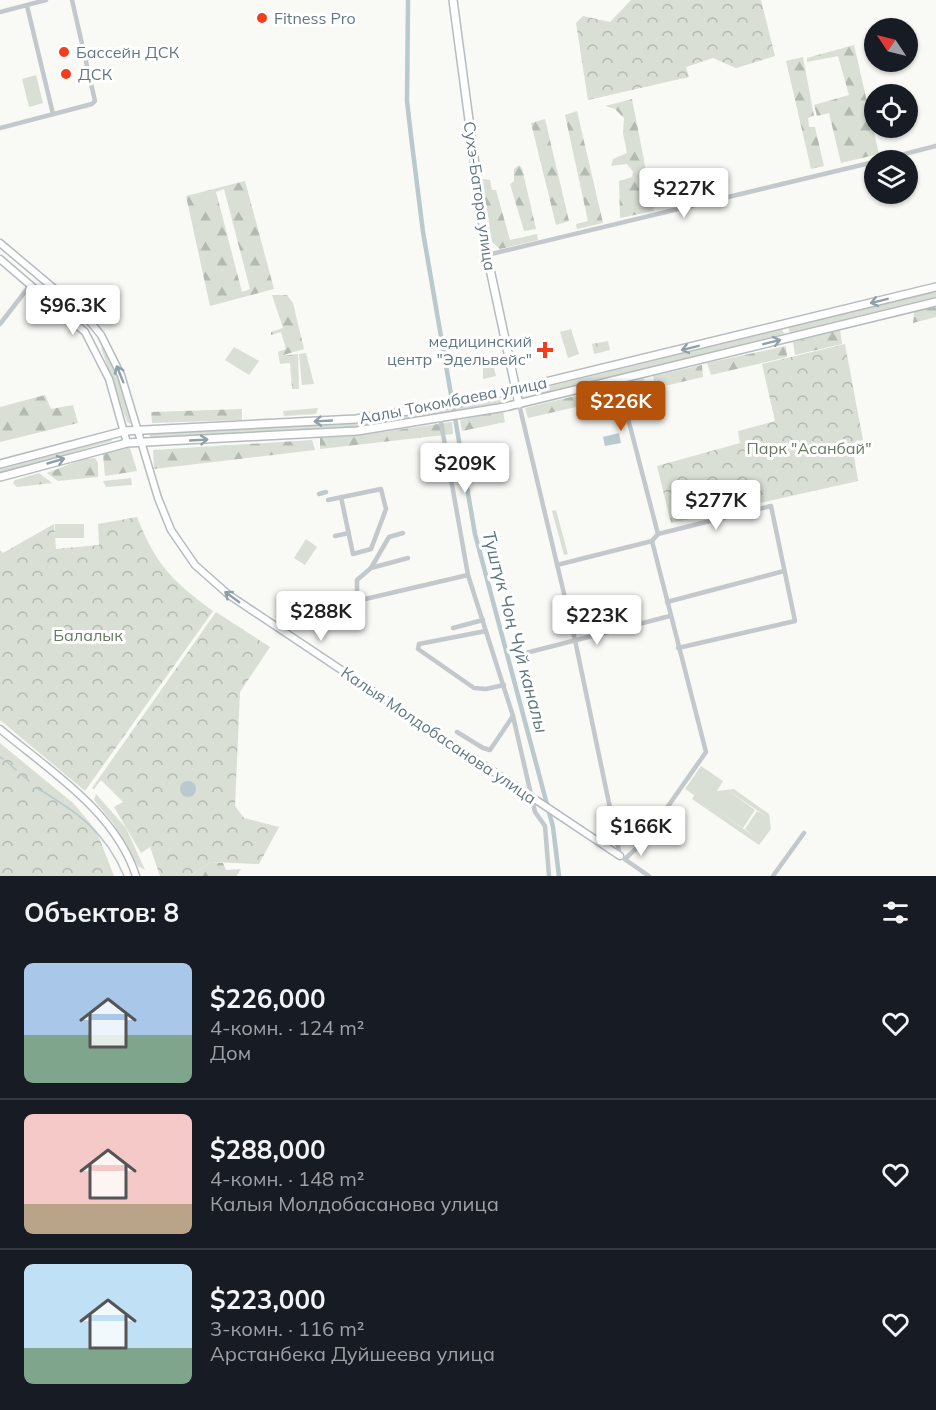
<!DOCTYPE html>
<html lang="ru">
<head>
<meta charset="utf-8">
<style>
	body { margin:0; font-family:Mulish,sans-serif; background:#20242c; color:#f1f3f6; height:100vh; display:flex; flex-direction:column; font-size:22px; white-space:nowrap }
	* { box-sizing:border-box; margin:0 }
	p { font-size:20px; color:#9ea1a6 }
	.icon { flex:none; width:33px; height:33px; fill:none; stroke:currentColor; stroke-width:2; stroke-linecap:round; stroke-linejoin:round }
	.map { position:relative; height:876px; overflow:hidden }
	.drawer { display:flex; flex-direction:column; background:#171b24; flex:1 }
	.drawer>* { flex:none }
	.needle { width:39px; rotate:305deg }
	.controls { position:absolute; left:864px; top:18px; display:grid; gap:12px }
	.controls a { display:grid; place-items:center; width:54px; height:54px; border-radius:50%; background:#171b24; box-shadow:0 2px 4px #0004; font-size:30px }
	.price { position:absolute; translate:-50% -51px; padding:0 14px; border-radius:6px; background:#fff; color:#222; font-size:20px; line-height:39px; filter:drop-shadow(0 2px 3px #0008) }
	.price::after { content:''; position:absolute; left:50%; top:36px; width:18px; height:14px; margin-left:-9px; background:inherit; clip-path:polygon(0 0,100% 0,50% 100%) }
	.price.selected { background:#b45309; color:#fff }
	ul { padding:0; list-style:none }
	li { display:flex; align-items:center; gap:18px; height:150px; padding:0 24px }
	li+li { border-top:2px solid #363941 }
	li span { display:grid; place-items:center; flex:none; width:168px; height:120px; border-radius:9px; color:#555 }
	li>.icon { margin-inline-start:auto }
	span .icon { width:72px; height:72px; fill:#fffc; stroke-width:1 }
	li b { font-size:26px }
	h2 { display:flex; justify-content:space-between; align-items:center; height:72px; padding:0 24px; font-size:26px }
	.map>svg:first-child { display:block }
	.grass { fill:#d9dfd5; fill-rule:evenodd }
	.forest { fill:url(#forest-firs); fill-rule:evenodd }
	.park { fill:url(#park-crowns) }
	.water { fill:#bac9cd }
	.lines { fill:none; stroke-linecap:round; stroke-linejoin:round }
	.stream { stroke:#bac9cd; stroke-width:1.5 }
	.canal { stroke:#bac9cd; stroke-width:4.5 }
	.secondary-casing { stroke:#b4bcc0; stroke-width:9 }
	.primary-casing { stroke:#b5bcbf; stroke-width:10 }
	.street { stroke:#c2c8cb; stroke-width:4.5 }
	.secondary { stroke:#fff; stroke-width:6 }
	.primary { stroke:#fff; stroke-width:7 }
	.oneway { stroke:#90a0a9 }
	.poi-dot { fill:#f43d1c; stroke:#fff; stroke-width:2 }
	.labels { text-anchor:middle; stroke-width:6; stroke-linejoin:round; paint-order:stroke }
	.poi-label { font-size:16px; fill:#617884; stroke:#fff; text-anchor:start }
	.street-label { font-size:16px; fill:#617884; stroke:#fff }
	.park-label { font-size:16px; fill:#677b61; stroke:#fff }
	.water-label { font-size:18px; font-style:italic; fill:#5c777e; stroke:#fff }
</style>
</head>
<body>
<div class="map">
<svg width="936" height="876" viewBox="0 0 936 876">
	<defs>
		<pattern id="forest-firs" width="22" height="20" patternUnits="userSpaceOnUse" patternTransform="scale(1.5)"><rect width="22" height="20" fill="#d9dfd5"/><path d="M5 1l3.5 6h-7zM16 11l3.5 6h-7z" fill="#b3bab2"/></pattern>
		<pattern id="park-crowns" width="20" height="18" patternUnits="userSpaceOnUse" patternTransform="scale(1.5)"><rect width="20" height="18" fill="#d9dfd5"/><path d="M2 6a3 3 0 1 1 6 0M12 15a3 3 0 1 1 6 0" fill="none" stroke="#b3bab2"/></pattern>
	</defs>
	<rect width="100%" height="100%" fill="#f9f9f6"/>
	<g class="grass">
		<polygon points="36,75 43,103 29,107 22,79"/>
		<polygon points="936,292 936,298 790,333 788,327"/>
		<polygon points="571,329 579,354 568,358 560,332"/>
		<polygon points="782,329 784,334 536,397 534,395 536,390 543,388"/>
		<polygon points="234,347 259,361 249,375 225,360"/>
		<polygon points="101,348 104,348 119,380 131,424 127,422"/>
		<polygon points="306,353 314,384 302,385 299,354"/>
		<polygon points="492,360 496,376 483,379 483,367"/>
		<polygon points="501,399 501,403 355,427 150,438 150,434 356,423"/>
		<polygon points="318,408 316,414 284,416 283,411"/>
		<polygon points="111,437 112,441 0,473 0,469"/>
		<polygon points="131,478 132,485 106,487 103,481"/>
		<polygon points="556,510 568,554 564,555 552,511"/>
		<rect x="55" y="524" width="29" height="14"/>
		<polygon points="306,539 317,547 305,565 294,558"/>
		<path d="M701,766l22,15 -6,10 17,-2 35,25 2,15 -12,16 -67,-46 2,-4 -9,-6zM729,791l38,26 -10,-6 -12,18 9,7 -38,-26 27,18 12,-18z"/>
		<polygon points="96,794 126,828 145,870 138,866 113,823 94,800"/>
	</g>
	<g class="forest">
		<polygon points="854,45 879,154 841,163 829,113 817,116 814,105 849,95 838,56 807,62 807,58"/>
		<polygon points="803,57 814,116 808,118 809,127 815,127 824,166 811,169 786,61"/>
		<polygon points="632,99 654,211 620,218 619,181 632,177 633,172 627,164 611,166 613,159 627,153 623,133 624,118 615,109 605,106"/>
		<polygon points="577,111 603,223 577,229 576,224 588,221 565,115"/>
		<polygon points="545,119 569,221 556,225 531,123"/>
		<polygon points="519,165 522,168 536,229 524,231 510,184 514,181 514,169"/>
		<polygon points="482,179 490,180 492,190 496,190 510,240 537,234 538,240 500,249 492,242"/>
		<path d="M245,181l29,108 -64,17 -24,-110zM224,189l26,100 -8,3 -26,-100z"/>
		<polygon points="272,295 287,295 293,303 304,349 280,356 298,354 299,389 292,389 290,363 280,364 278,352 286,349 281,332 271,335 271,332 283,328"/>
		<polygon points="936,306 936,317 913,323 914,312"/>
		<polygon points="840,330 842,344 795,355 793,342"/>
		<polygon points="786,346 787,357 711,375 707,363"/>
		<polygon points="702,365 703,377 656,388 653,376"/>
		<polygon points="644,379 647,391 626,396 622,383"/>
		<polygon points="617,386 620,397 528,418 525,408"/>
		<polygon points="45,395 51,409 73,405 78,423 0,442 0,407"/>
		<polygon points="242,409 242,420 152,423 151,412"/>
		<polygon points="503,411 505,422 462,431 460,420"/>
		<polygon points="452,422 453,434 320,449 320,438 355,436"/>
		<polygon points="312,440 315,450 154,469 153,450"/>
		<polygon points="118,448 130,448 137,471 105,476 103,454"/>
		<polygon points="95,458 98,463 98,477 58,481 47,473 83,459"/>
		<polygon points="39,473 52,483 17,487 13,483 15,480"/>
		<polygon points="211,862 223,863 226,870 241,869 236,876 190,876"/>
	</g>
	<g class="park">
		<polygon points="631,0 761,0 775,56 736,68 713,58 686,67 689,77 588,100 576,23 583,16 610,22"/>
		<polygon points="608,341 610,350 594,354 592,344"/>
		<polygon points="845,344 863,440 852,444 858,481 671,523 657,466 740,443 738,431 775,421 762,364"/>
		<path d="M137,517c19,48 35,64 76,94l-128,180 -85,-71v-170l3,3 51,-29 2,25 43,-4 -1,-21z"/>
		<polygon points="216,612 270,647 240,692 235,806 244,818 279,827 259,864 211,862 190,876 160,876 150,847 141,853 114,807 123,802 101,780 94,789 92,788"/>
		<polygon points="0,743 73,803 96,830 114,876 0,876"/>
	</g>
	<g class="water">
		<polygon points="619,433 621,443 605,446 603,437"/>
		<circle cx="188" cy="789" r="8"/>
	</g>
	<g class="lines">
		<g class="stream">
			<polyline points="0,757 3,759"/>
			<polyline points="7,762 16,770"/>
			<polyline points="22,775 29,781"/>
			<path d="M37,788c40,24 68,43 87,88"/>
		</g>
		<polyline class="canal" points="408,0 407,101 411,136 423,232 475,534 553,827 559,876"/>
		<defs>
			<g id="secondary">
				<polyline points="0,243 82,312 101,335 121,375 158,498 171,530 195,565 229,595 620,856"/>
				<polyline points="0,259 85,332 109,379 127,443"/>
				<path d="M0,729c50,42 115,82 136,147"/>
			</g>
			<g id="primary">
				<polyline points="453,0 487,255 519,404"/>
				<polyline points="0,464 125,431 356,419 459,403 936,287"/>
				<polyline points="0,477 127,443 357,431 505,407 936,302"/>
			</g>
		</defs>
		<use href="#secondary" class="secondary-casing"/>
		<use href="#primary" class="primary-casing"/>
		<g class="street">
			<polyline points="27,6 53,114"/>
			<polyline points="0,12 46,0"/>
			<polyline points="0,128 92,104 95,101 72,0"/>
			<polyline points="881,160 936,146"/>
			<polyline points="487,255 874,162"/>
			<polyline points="0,324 31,284"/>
			<polyline points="618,380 658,534"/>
			<polyline points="519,404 575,640 620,856 649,876"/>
			<polyline points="440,417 468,575 513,716 535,812 545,826 549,876"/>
			<polyline points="319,494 326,492"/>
			<polyline points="328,500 381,489 386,509 371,549 353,554 341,497"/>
			<polyline points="403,533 389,537 371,568 357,580 357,591 361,600 468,575"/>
			<polyline points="335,536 349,533"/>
			<polyline points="557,565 652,541 658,534 771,506 795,621 678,648"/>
			<polyline points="371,568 408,558"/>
			<polyline points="667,602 784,571"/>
			<polyline points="453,628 483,620"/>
			<polyline points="486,631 419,644 418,649 474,688 486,689 504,685"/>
			<polyline points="518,655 670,616"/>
			<polyline points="457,732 483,748 490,750 513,716"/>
			<polyline points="625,859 643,842 706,752 652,541"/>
			<polyline points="773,876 804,833"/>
		</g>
		<use href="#secondary" class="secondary"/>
		<use href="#primary" class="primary"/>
	</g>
	<defs><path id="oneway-shaft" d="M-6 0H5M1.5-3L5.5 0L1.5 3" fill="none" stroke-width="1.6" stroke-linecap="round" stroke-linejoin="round" transform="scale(1.5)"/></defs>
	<g class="oneway">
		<use href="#oneway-shaft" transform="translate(879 301) rotate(166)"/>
		<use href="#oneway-shaft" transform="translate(772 342) rotate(-14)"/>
		<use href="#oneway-shaft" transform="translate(690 348) rotate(166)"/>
		<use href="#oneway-shaft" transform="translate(120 374) rotate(-112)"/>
		<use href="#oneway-shaft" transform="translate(323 421) rotate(177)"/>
		<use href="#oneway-shaft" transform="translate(199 440) rotate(-3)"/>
		<use href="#oneway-shaft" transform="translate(56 461) rotate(-16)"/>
		<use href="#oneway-shaft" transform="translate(232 597) rotate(-144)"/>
	</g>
	<g class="poi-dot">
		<circle cx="262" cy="18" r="6"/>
		<circle cx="64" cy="52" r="6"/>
		<circle cx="66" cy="74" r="6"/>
		<path d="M542 341h6v6h6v6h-6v6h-6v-6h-6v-6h6z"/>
	</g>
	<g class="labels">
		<g class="poi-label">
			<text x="274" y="24">Fitness Pro</text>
			<text x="76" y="58">Бассейн ДСК</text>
			<text x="78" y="80">ДСК</text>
			<text x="532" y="347" text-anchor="end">медицинский<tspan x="532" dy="18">центр "Эдельвейс"</tspan></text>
		</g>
		<g class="street-label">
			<text transform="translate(480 196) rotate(82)" y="6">Сухэ-Батора улица</text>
			<text transform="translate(453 400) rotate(-11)" y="6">Аалы Токомбаева улица</text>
			<text transform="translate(439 735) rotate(34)" y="6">Калыя Молдобасанова улица</text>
		</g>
		<g class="park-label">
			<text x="809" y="454">Парк "Асанбай"</text>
			<text x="88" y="641">Балалык</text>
		</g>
		<g class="water-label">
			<text transform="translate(515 632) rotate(75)" y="6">Түштүк Чоң Чүй каналы</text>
		</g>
	</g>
</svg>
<div class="controls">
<a><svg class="needle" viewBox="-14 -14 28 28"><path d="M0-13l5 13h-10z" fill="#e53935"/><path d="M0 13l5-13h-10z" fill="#9ea1a6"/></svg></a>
<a><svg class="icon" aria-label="locate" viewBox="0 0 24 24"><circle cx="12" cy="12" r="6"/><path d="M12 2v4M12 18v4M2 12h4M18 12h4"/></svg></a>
<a><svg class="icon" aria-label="layers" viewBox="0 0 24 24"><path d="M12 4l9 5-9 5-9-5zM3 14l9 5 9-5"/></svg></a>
</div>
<b class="price" style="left:684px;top:219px">$227K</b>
<b class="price" style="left:73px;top:336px">$96.3K</b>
<b class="price selected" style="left:621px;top:432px">$226K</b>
<b class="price" style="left:465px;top:494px">$209K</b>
<b class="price" style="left:716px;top:531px">$277K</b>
<b class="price" style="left:321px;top:642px">$288K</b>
<b class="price" style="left:597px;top:646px">$223K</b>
<b class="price" style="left:641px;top:857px">$166K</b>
</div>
<section class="drawer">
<h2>Объектов: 8<svg class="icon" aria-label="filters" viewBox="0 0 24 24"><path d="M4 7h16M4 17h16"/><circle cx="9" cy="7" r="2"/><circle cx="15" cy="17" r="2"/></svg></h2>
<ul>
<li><span style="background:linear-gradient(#a9c7e8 60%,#7fa58c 0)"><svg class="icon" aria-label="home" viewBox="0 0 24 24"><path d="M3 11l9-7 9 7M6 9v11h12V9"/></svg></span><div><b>$226,000</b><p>4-комн. · 124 m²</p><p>Дом</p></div><svg class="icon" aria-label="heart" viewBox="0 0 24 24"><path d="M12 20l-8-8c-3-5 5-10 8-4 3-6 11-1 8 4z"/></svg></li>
<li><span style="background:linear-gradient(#f6c9c9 75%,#b9a48a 0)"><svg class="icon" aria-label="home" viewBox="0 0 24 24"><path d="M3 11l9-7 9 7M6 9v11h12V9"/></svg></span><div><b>$288,000</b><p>4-комн. · 148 m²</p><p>Калыя Молдобасанова улица</p></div><svg class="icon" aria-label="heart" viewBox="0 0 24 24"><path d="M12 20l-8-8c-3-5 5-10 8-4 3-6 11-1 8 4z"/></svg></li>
<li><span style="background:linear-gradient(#bfe0f5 70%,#7fa58c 0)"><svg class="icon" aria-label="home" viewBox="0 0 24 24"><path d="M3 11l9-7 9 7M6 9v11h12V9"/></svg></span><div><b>$223,000</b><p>3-комн. · 116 m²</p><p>Арстанбека Дуйшеева улица</p></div><svg class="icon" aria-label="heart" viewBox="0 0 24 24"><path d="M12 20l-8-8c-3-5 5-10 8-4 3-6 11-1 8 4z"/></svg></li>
</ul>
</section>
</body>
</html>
